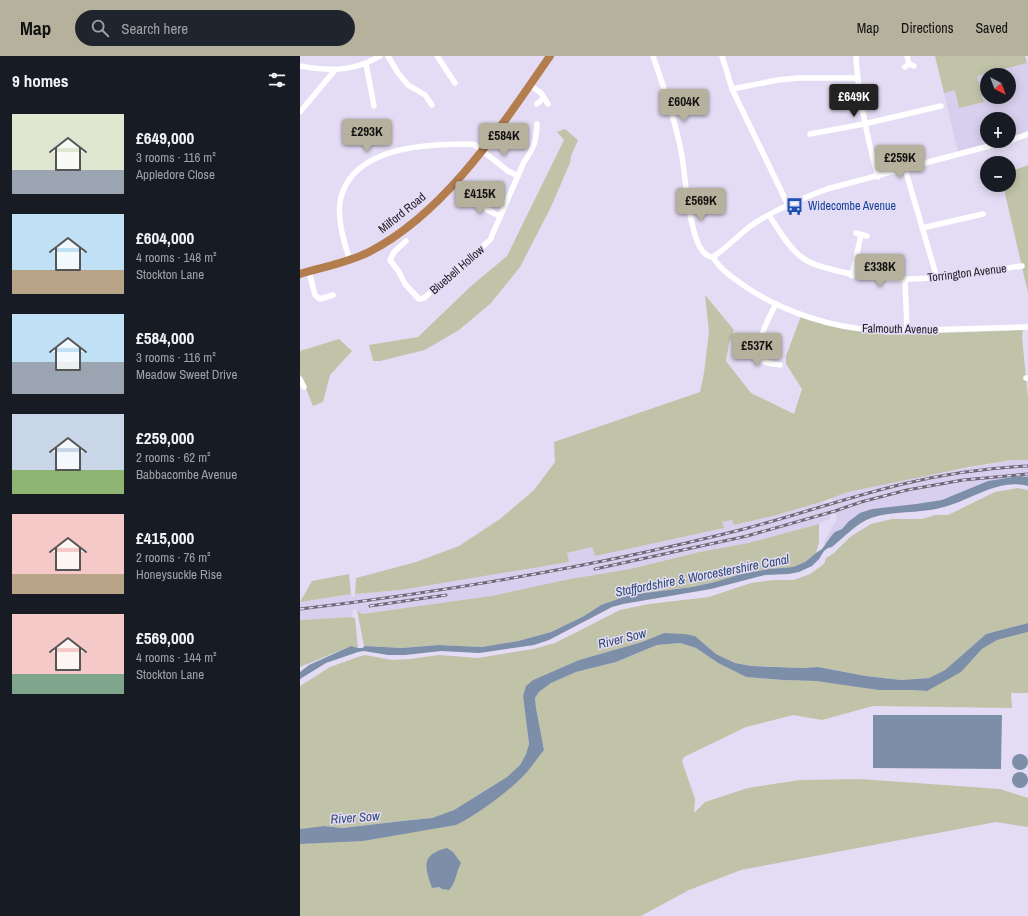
<!DOCTYPE html>
<html lang="en">
<head>
<meta charset="utf-8">
<style>
	body { margin:0; font-family:"Archivo Narrow",sans-serif; background:#20242c; color:#f1f3f6; height:100vh; display:flex; flex-direction:column; font-size:15px; white-space:nowrap }
	* { box-sizing:border-box; margin:0 }
	p { font-size:13px; color:#9ea1a6 }
	.icon { flex:none; width:22px; height:22px; fill:none; stroke:currentColor; stroke-width:2; stroke-linecap:round; stroke-linejoin:round }
	.map { position:relative; flex:1; overflow:hidden }
	.details { display:flex; flex-direction:column; background:#171b24; width:300px }
	.details>* { flex:none }
	.needle { width:26px; rotate:138deg }
	.fabs { position:absolute; left:680px; top:12px; display:grid; gap:8px }
	.fabs a { display:grid; place-items:center; width:36px; height:36px; border-radius:50%; background:#171b24; box-shadow:0 2px 10px #0003; font-size:20px }
	.price { position:absolute; translate:-50% -34px; padding:0 9px; border-radius:4px; background:#b6b19c; color:#111; font-size:13px; line-height:26px; filter:drop-shadow(0 1px 2px #0008) }
	.price::after { content:''; position:absolute; left:50%; top:24px; width:12px; height:9px; margin-left:-6px; background:inherit; clip-path:polygon(0 0,100% 0,50% 100%) }
	.price.active { background:#222; color:#fff }
	ul { padding:0; list-style:none }
	li { display:flex; align-items:center; gap:12px; height:100px; padding:0 12px }
	li span { display:grid; place-items:center; flex:none; width:112px; height:80px; border-radius:0px; color:#555 }
	li>.icon { margin-inline-start:auto }
	span .icon { width:48px; height:48px; fill:#fffc; stroke-width:1 }
	li b { font-size:17px }
	h2 { display:flex; justify-content:space-between; align-items:center; height:48px; padding:0 12px; font-size:17px }
	header { display:flex; align-items:center; gap:24px; box-sizing:border-box; height:56px; padding:0 20px; background:#b6b19c; color:#111 }
	header strong { font-size:19px }
	nav { display:flex; gap:22px; margin-inline-start:auto; font-size:14px }
	.search { width:280px; height:36px; background:#20242c; display:flex; align-items:center; gap:10px; box-sizing:border-box; padding:0 14px; border-radius:22px; color:#9ea1a6; font-size:15px }
	main { display:flex; flex:1; min-height:0 }
	.map>svg:first-child { display:block }
	.built { fill:#d8cfee; fill-rule:evenodd }
	.green { fill:#c1c3a9 }
	.water { fill:#7c8ea8 }
	.lines { fill:none; stroke-linecap:round; stroke-linejoin:round }
	.minor { stroke:#fff; stroke-width:5.5 }
	.highway { stroke:#b37d4e; stroke-width:8 }
	.rail-casing { stroke:#6d6977; stroke-width:3 }
	.rail { stroke:#e3dcf4; stroke-width:1.5; stroke-dasharray:4.5; stroke-linecap:butt }
	.labels { text-anchor:middle; stroke-width:3; stroke-linejoin:round; paint-order:stroke }
	.transit-label { font-size:12px; fill:#164399; stroke:#e3dcf4; text-anchor:start }
	.street-label { font-size:12px; fill:#201e26; stroke:#e3dcf4 }
	.water-label { font-size:13px; font-style:italic; fill:#304b72; stroke:#e3dcf4 }
</style>
</head>
<body>
<header>
<strong>Map</strong>
<div class="search"><svg class="icon" aria-label="search" viewBox="0 0 24 24"><circle cx="10" cy="10" r="6"/><path d="M15 15l6 6"/></svg>Search here</div>
<nav><a>Map</a><a>Directions</a><a>Saved</a></nav>
</header>
<main>
<section class="details">
<h2>9 homes<svg class="icon" aria-label="filters" viewBox="0 0 24 24"><path d="M4 7h16M4 17h16"/><circle cx="9" cy="7" r="2"/><circle cx="15" cy="17" r="2"/></svg></h2>
<ul>
<li><span style="background:linear-gradient(#dfe7d0 70%,#9aa5b1 0)"><svg class="icon" aria-label="home" viewBox="0 0 24 24"><path d="M3 11l9-7 9 7M6 9v11h12V9"/></svg></span><div><b>£649,000</b><p>3 rooms · 116 m²</p><p>Appledore Close</p></div></li>
<li><span style="background:linear-gradient(#bfe0f5 70%,#b9a48a 0)"><svg class="icon" aria-label="home" viewBox="0 0 24 24"><path d="M3 11l9-7 9 7M6 9v11h12V9"/></svg></span><div><b>£604,000</b><p>4 rooms · 148 m²</p><p>Stockton Lane</p></div></li>
<li><span style="background:linear-gradient(#bfe0f5 60%,#9aa5b1 0)"><svg class="icon" aria-label="home" viewBox="0 0 24 24"><path d="M3 11l9-7 9 7M6 9v11h12V9"/></svg></span><div><b>£584,000</b><p>3 rooms · 116 m²</p><p>Meadow Sweet Drive</p></div></li>
<li><span style="background:linear-gradient(#c9d6e8 70%,#8fb573 0)"><svg class="icon" aria-label="home" viewBox="0 0 24 24"><path d="M3 11l9-7 9 7M6 9v11h12V9"/></svg></span><div><b>£259,000</b><p>2 rooms · 62 m²</p><p>Babbacombe Avenue</p></div></li>
<li><span style="background:linear-gradient(#f6c9c9 75%,#b9a48a 0)"><svg class="icon" aria-label="home" viewBox="0 0 24 24"><path d="M3 11l9-7 9 7M6 9v11h12V9"/></svg></span><div><b>£415,000</b><p>2 rooms · 76 m²</p><p>Honeysuckle Rise</p></div></li>
<li><span style="background:linear-gradient(#f6c9c9 75%,#7fa58c 0)"><svg class="icon" aria-label="home" viewBox="0 0 24 24"><path d="M3 11l9-7 9 7M6 9v11h12V9"/></svg></span><div><b>£569,000</b><p>4 rooms · 144 m²</p><p>Stockton Lane</p></div></li>
</ul>
</section>
<div class="map">
<svg width="728" height="860" viewBox="0 0 728 860">
	<rect width="100%" height="100%" fill="#e3dcf4"/>
	<g class="built">
		<path d="M635,0h90l3,9v66l-19,7v-19h-22v22h13l-42,11zM687,19h22v22h-22z"/>
		<polygon points="712,404 728,404 728,421 718,420 688,425 642,444 616,448 572,453 548,466 542,473 532,479 526,490 524,486 537,463 535,457 530,458 531,462 519,468 448,487 399,496 330,513 270,523 191,540 62,558 57,554 53,554 52,561 0,564 0,546 51,538 52,541 55,541 55,538 101,534 268,506 267,497 292,491 295,500 423,472 422,466 432,464 434,469 477,459 524,445 526,448 532,446 531,442 548,436 602,424"/>
	</g>
	<g class="green">
		<polygon points="635,0 725,0 727,7 677,20 684,46 659,52 655,34 644,37"/>
		<polygon points="265,73 278,84 271,100 270,107 250,153 220,211 191,247 159,274 125,294 80,305 73,305 69,289 118,281 170,231 207,200 264,84 257,76"/>
		<polygon points="728,109 728,237 703,129 709,129 709,116"/>
		<polygon points="405,239 434,274 429,288 426,305 451,337 494,358 502,333 486,308 486,300 501,260 541,272 587,279 723,274 722,281 728,341 728,404 712,404 669,411 548,436 524,445 477,459 434,469 432,464 422,466 424,472 295,500 292,491 267,497 269,506 101,534 55,538 56,522 116,506 159,490 200,463 234,434 255,406 254,386 400,336 404,317 409,275"/>
		<polygon points="39,283 52,295 30,319 23,346 13,350 0,318 0,295"/>
		<polygon points="718,432 728,434 728,567 686,578 645,614 629,622 601,624 566,620 518,611 503,612 453,610 435,607 416,598 395,580 364,577 342,586 279,604 233,624 223,640 229,688 226,698 220,709 207,721 154,754 132,762 102,765 43,772 24,770 0,773 0,630 30,611 58,601 65,599 92,604 110,603 139,599 178,602 233,593 255,587 320,554 349,548 409,541 451,527 473,524 494,524 510,518 524,508 526,502 534,497 550,481 571,468 592,463 622,463 635,459 648,459 695,436"/>
		<polygon points="519,468 519,486 516,497 505,506 493,511 469,513 441,518 415,526 392,531 329,539 301,549 284,560 251,576 218,585 182,591 138,589 102,592 64,590 57,554 62,558 191,540 270,523 330,513 399,496 448,487"/>
		<polygon points="49,518 51,538 0,546 12,525"/>
		<polygon points="52,561 55,562 58,592 51,590 0,611 0,564"/>
		<polygon points="728,576 728,637 711,637 712,652 573,650 522,664 493,659 446,671 384,701 382,705 395,743 394,757 405,746 448,732 500,724 560,723 700,733 728,742 728,771 696,766 441,814 389,834 341,860 0,860 0,788 26,786 156,769 244,694 236,652 235,642 239,636 251,627 276,616 316,606 357,589 380,587 396,592 418,607 446,621 483,624 516,625 627,635 672,604 682,593 697,584"/>
	</g>
	<g class="water">
		<path d="M720,420l8,1v9c-29,-8 -57,14 -84,21 -24,7 -49,3 -73,11 -14,5 -27,19 -39,29l-4,1 -4,3 -5,8 -7,7 -13,6 -10,2 -24,1 -54,14 -88,15 -11,3 -63,33 -15,5 -55,8 -38,-2 -36,4h-17l-24,-4 -6,1 -32,11 -26,16v-7l9,-7 42,-19 7,2h5l1,-2 38,2 36,-3 44,2 36,-6 33,-9 33,-16 17,-11 28,-10 63,-8 23,-5 26,-8 28,-5 24,-2 12,-5 11,-9 6,-4 10,-14 3,-3 7,-3 6,-7 12,-9 12,-4 44,-5 26,-4 46,-19z"/>
		<path d="M728,567v9l-31,8 -15,9 -21,23 -34,19 -14,-1h-34l-63,-9 -33,-1 -37,-3 -28,-14 -22,-15 -16,-5 -23,2 -41,17 -40,10 -25,11 -12,9 -4,6 1,10 8,42c-6,7 -11,15 -17,22 -16,18 -50,43 -71,53l-93,16 -63,3v-15l24,-3 19,2 59,-7 30,-3 22,-8 53,-33 13,-12 6,-11 3,-10 -6,-48 3,-10 7,-6 46,-20 63,-18 22,-9 20,1 11,2 21,18 19,9 17,3 51,2 15,-1 48,9 35,4 28,-2 16,-8 41,-36z"/>
		<polygon points="573,659 702,659 701,713 573,712"/>
		<circle cx="720" cy="706" r="8"/>
		<circle cx="720" cy="724" r="8"/>
		<path d="M147,792l6,4 8,11c-5,9 -5,20 -12,27l-7,-1 -3,-2 -7,1c-7,-22 -12,-33 15,-40z"/>
	</g>
	<g class="lines">
		<g class="minor">
			<polyline points="88,0 98,17 108,29 125,39 132,49"/>
			<polyline points="137,0 155,27"/>
			<path d="M353,0c11,33 23,66 29,100 4,27 5,55 14,82 2,7 8,19 17,19"/>
			<polyline points="422,0 432,33 488,149"/>
			<path d="M556,0c2,41 11,81 22,121"/>
			<polyline points="607,0 609,8"/>
			<polyline points="66,8 74,50"/>
			<path d="M0,10c29,5 54,6 80,-10"/>
			<polyline points="605,11 609,8 614,10"/>
			<polyline points="230,29 241,37 248,48"/>
			<polyline points="432,33 478,24 498,22 557,22"/>
			<polyline points="237,48 244,42"/>
			<polyline points="0,56 35,14"/>
			<polyline points="510,78 564,68 641,50"/>
			<polyline points="709,85 728,78"/>
			<polyline points="605,113 637,222"/>
			<path d="M174,137l3,2c2,12 14,17 23,21"/>
			<path d="M469,159c9,14 18,30 31,41 10,8 22,11 34,14 63,18 124,5 188,-4"/>
			<polyline points="622,172 683,158"/>
			<polyline points="556,177 567,180"/>
			<path d="M106,185l-12,11 -4,8 9,12 6,12 14,15 5,-1 66,-58 34,-78c11,-16 12,-20 13,-38"/>
			<path d="M413,201c8,14 23,23 36,32 35,23 84,39 126,41 17,1 33,0 49,0 35,-1 69,-2 104,-3"/>
			<path d="M413,201c13,-9 24,-20 36,-30 24,-17 51,-28 78,-38l181,-48"/>
			<path d="M50,204c-6,-16 -14,-45 -9,-63 14,-51 86,-53 129,-53l5,1 33,26 10,5"/>
			<polyline points="9,215 15,239 20,243 33,239"/>
			<polyline points="552,220 561,179"/>
			<polyline points="605,224 607,274"/>
			<path d="M476,248c-6,11 -25,46 -14,56 4,4 13,4 18,5"/>
			<polyline points="726,322 728,322"/>
			<polyline points="0,323 4,331"/>
		</g>
		<path class="highway" d="M0,218c23,-7 47,-11 69,-22 77,-39 133,-127 181,-196"/>
		<defs>
			<g id="rail">
				<polyline points="295,513 447,480 535,455 561,446 607,434 663,424 728,418"/>
				<polyline points="70,550 146,539"/>
				<path d="M0,553c150,-18 298,-43 444,-80 53,-14 105,-32 159,-45 41,-10 83,-16 125,-18"/>
			</g>
		</defs>
		<use href="#rail" class="rail-casing"/>
		<use href="#rail" class="rail"/>
	</g>
	<defs>
		<symbol id="bus-bare" viewBox="-9 -9 18 18"><path d="M-5-6H5V4H4V6H2V4H-2V6H-4V4H-5ZM-3.5-4V0h7V-4ZM-3.5 1.2v1.5H-2V1.2ZM2 1.2v1.5H3.5V1.2Z" fill="#1a4fb4" stroke="#e3dcf4" stroke-width="2.5" paint-order="stroke"/></symbol>
	</defs>
	<g fill-rule="evenodd">
		<use href="#bus-bare" x="482" y="138" width="25" height="25"/>
	</g>
	<g class="labels">
		<g class="transit-label">
			<text x="508" y="154">Widecombe Avenue</text>
		</g>
		<g class="street-label">
			<text transform="translate(102 157) rotate(-39)" y="4">Milford Road</text>
			<text transform="translate(157 214) rotate(-41)" y="4">Bluebell Hollow</text>
			<text transform="translate(667 217) rotate(-7)" y="4">Torrington Avenue</text>
			<text transform="translate(600 273) rotate(1)" y="4">Falmouth Avenue</text>
		</g>
		<g class="water-label">
			<text transform="translate(402 519) rotate(-11)" y="5">Staffordshire &amp; Worcestershire Canal</text>
			<text transform="translate(322 582) rotate(-14)" y="5">River Sow</text>
			<text transform="translate(55 761) rotate(-4)" y="5">River Sow</text>
		</g>
	</g>
</svg>
<div class="fabs">
<a><svg class="needle" viewBox="-14 -14 28 28"><path d="M0-13l5 13h-10z" fill="#e53935"/><path d="M0 13l5-13h-10z" fill="#9ea1a6"/></svg></a>
<a>+</a>
<a>−</a>
</div>
<b class="price active" style="left:554px;top:62px">£649K</b>
<b class="price" style="left:384px;top:67px">£604K</b>
<b class="price" style="left:67px;top:97px">£293K</b>
<b class="price" style="left:204px;top:101px">£584K</b>
<b class="price" style="left:600px;top:123px">£259K</b>
<b class="price" style="left:180px;top:159px">£415K</b>
<b class="price" style="left:401px;top:166px">£569K</b>
<b class="price" style="left:580px;top:232px">£338K</b>
<b class="price" style="left:457px;top:311px">£537K</b>
</div>
</main>
</body>
</html>
